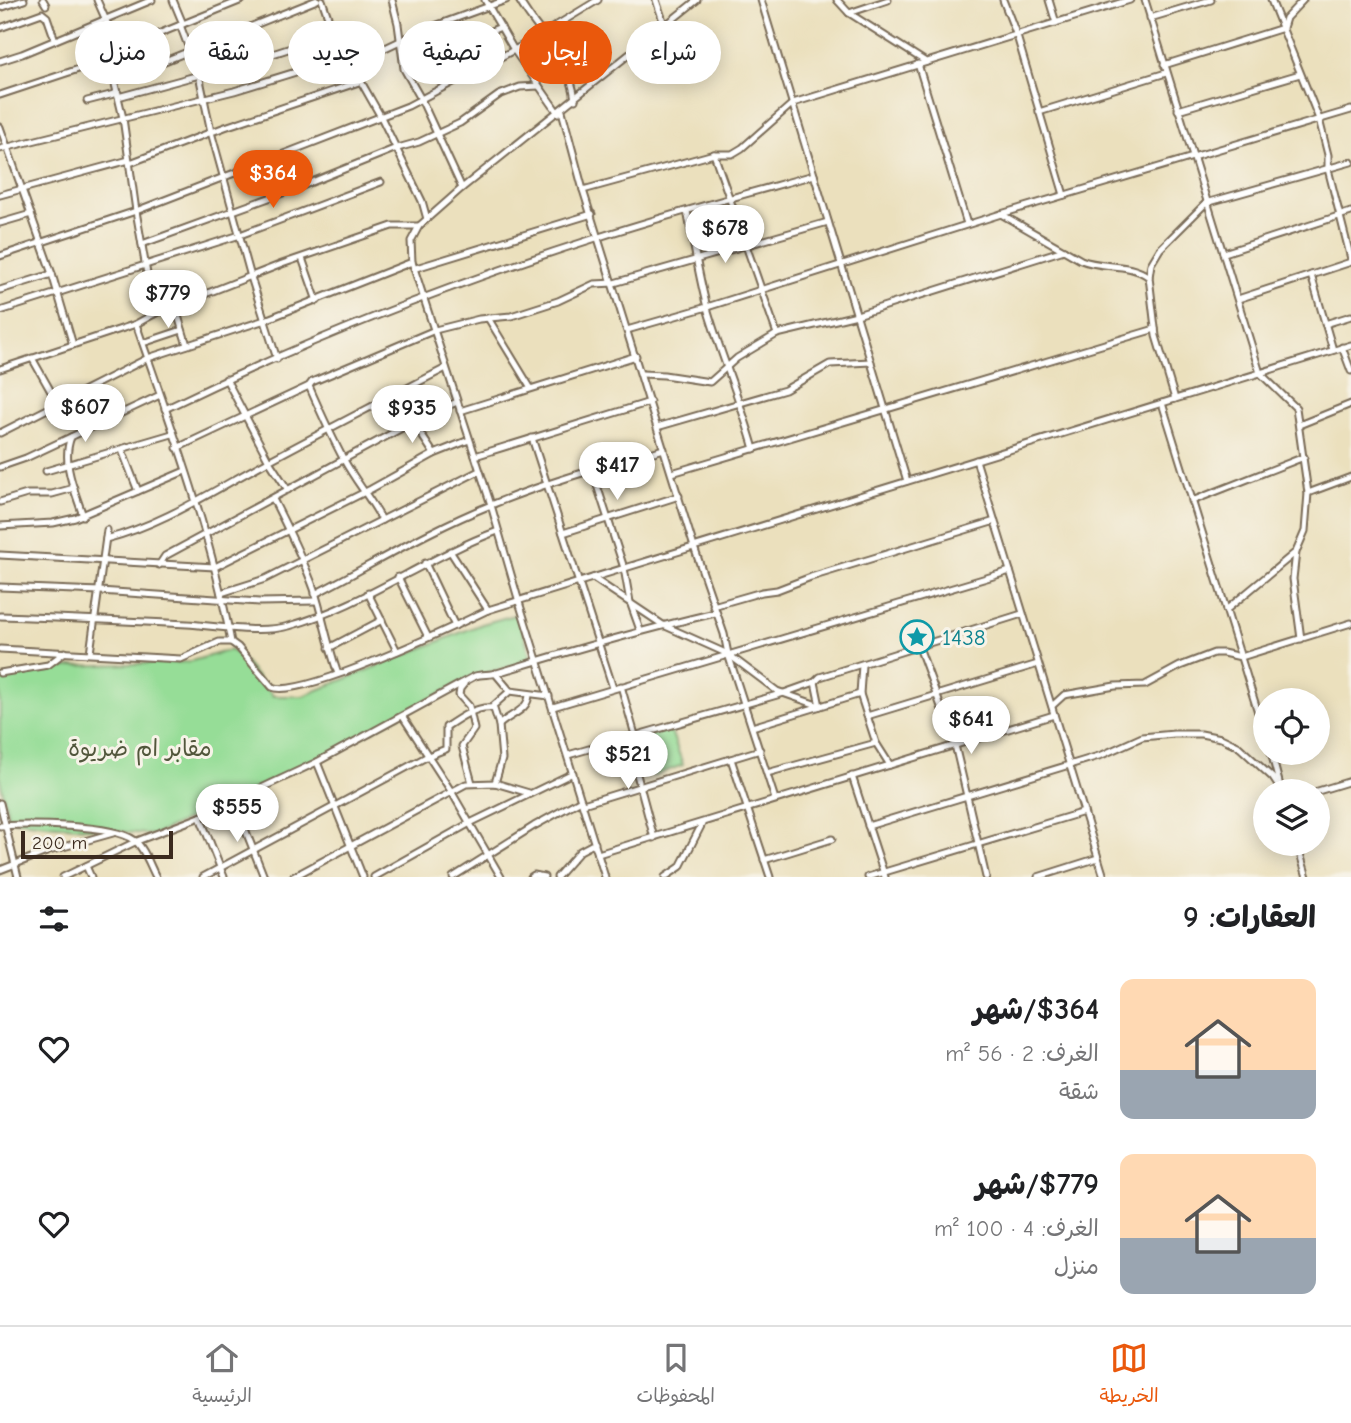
<!DOCTYPE html>
<html lang="ar">
<head>
<meta charset="utf-8">
<style>
	body { margin:0; font-family:"Comic Neue","Playpen Sans Arabic",sans-serif; background:#f6f6f6; color:#202124; direction:rtl; height:100vh; display:flex; flex-direction:column; font-size:26px; white-space:nowrap }
	* { box-sizing:border-box; margin:0 }
	p { font-size:23px; color:#757577 }
	.icon { flex:none; width:38px; height:38px; fill:none; stroke:currentColor; stroke-width:2; stroke-linecap:round; stroke-linejoin:round }
	.map { position:relative; height:877px; overflow:hidden; direction:ltr }
	.side { display:flex; flex-direction:column; background:#fff; flex:1 }
	.side>* { flex:none }
	.banner { position:absolute; left:21px; top:21px; width:700px; height:63px; direction:rtl; display:flex; gap:14px }
	.controls { position:absolute; left:1253px; top:688px; display:grid; gap:14px }
	.controls a { display:grid; place-items:center; width:77px; height:77px; border-radius:50%; background:#fff; box-shadow:0 4px 18px #0003; font-size:35px }
	.scale { position:absolute; left:21px; bottom:18px; width:152px; box-sizing:border-box; padding-left:7px; border:4px solid #3b2a1e; border-top:0; font-size:19px; line-height:24px; white-space:nowrap; color:#3b2a1e; -webkit-text-stroke:5px #f7f3e8; paint-order:stroke }
	.price { position:absolute; translate:-50% -60px; padding:0 16px; border-radius:24px; background:#fff; color:#222; font-size:23px; line-height:46px; filter:drop-shadow(0 2px 4px #0008) }
	.price::after { content:''; position:absolute; left:50%; top:42px; width:21px; height:16px; margin-left:-10px; background:inherit; clip-path:polygon(0 0,100% 0,50% 100%) }
	.price.selected { background:#ea580c; color:#fff }
	ul { padding:0; list-style:none }
	li { display:flex; align-items:center; gap:21px; height:175px; padding:0 35px }
	li span { display:grid; place-items:center; flex:none; width:196px; height:140px; border-radius:14px; color:#555 }
	li>.icon { margin-inline-start:auto }
	span .icon { width:84px; height:84px; fill:#fffc; stroke-width:1 }
	li b { font-size:30px }
	h2 { display:flex; justify-content:space-between; align-items:center; height:84px; padding:0 35px; font-size:30px }
	.pill { padding:0 24px; border-radius:32px; background:#fff; box-shadow:0 4px 18px #0003; font-size:24px; line-height:63px }
	.pill.selected { background:#ea580c; color:#fff }
	.tab-bar { display:flex; justify-content:space-around; align-items:center; height:98px; border-top:2px solid #e0e0e0; background:#fff; font-size:19px; color:#757577 }
	.tab-bar a { display:grid; justify-items:center; gap:4px }
	.tab-bar .selected { color:#ea580c }
	.map>svg:first-child { display:block }
	.green { fill:#96dd97; stroke:#68845a; stroke-width:2 }
	.lines { fill:none; stroke-linecap:round; stroke-linejoin:round }
	.minor-casing { stroke:#796a56; stroke-width:9 }
	.minor { stroke:#fff; stroke-width:5 }
	.labels { text-anchor:middle; stroke-width:6; stroke-linejoin:round; paint-order:stroke }
	.culture-label { font-size:23px; fill:#0d838f; stroke:#f7f3e8; text-anchor:start }
	.park-label { font-size:23px; fill:#52573c; stroke:#f7f3e8 }
</style>
</head>
<body>
<div class="map">
<svg width="1351" height="877" viewBox="0 0 1351 877">
	<rect width="100%" height="100%" fill="#f7f3e8"/>
	<filter id="ink" filterUnits="userSpaceOnUse"><feTurbulence type="fractalNoise" baseFrequency=".0143" numOctaves="2"/><feDisplacementMap in="SourceGraphic" scale="14" xChannelSelector="R" yChannelSelector="G"/><feConvolveMatrix kernelMatrix="1 2 1 2 8 2 1 2 1" color-interpolation-filters="sRGB"/></filter>
	<filter id="wash" filterUnits="userSpaceOnUse"><feTurbulence type="fractalNoise" baseFrequency=".00686" numOctaves="4" result="noise"/><feDisplacementMap in="SourceGraphic" scale="28" xChannelSelector="R" yChannelSelector="G"/><feGaussianBlur stdDeviation="1.57" result="paint"/><feColorMatrix in="noise" values="0 0 0 0 0 0 0 0 0 0 0 0 0 0 0 0 0 1.4 0 .05"/><feComposite in="paint" operator="in"/></filter>
	<g filter="url(#wash)">
		<rect width="100%" height="100%" fill="#ebe0bd"/>
		<g class="green">
			<polygon points="518,614 532,661 471,677 335,751 154,835 9,820 0,780 0,678 73,666 188,662 230,650 238,655 273,696 303,696 482,624"/>
			<polygon points="670,728 683,765 653,776 651,771 654,766 645,753 638,755 633,741"/>
		</g>
	</g>
	<g filter="url(#ink)">
		<g class="lines">
			<defs>
				<g id="minor">
					<polyline points="43,0 46,5"/>
					<polyline points="97,0 119,50"/>
					<polyline points="173,0 183,24"/>
					<polyline points="322,0 334,34 381,117 422,201 427,219"/>
					<polyline points="392,0 398,24 404,69 421,99 462,188"/>
					<polyline points="485,0 514,50 558,113"/>
					<path d="M519,0c20,36 51,56 56,100"/>
					<polyline points="656,0 665,27"/>
					<polyline points="761,0 907,481"/>
					<polyline points="837,0 849,13 926,62"/>
					<polyline points="1003,0 1017,36 1064,195"/>
					<polyline points="1049,0 1056,23"/>
					<polyline points="1145,0 1260,373 1296,408 1308,493 1305,531 1296,552 1226,610"/>
					<polyline points="1271,0 1319,119 1328,155 1328,169 1351,259"/>
					<polyline points="0,8 24,0"/>
					<polyline points="849,13 888,0"/>
					<polyline points="1150,18 1211,0"/>
					<polyline points="180,25 199,75 211,132 251,277 277,359"/>
					<polyline points="0,28 42,13 47,17 55,40"/>
					<polyline points="430,55 501,27"/>
					<polyline points="350,59 381,50 421,31 506,0"/>
					<polyline points="0,61 22,54 152,0"/>
					<polyline points="918,64 967,224"/>
					<polyline points="1164,65 1283,28 1286,18 1303,0"/>
					<polyline points="115,81 317,0"/>
					<polyline points="0,95 109,59"/>
					<polyline points="118,97 251,61 334,34"/>
					<polyline points="87,101 118,93"/>
					<polyline points="1178,110 1300,74"/>
					<polyline points="562,111 583,190 694,547 724,634 728,654 775,799"/>
					<polyline points="1039,112 1166,73"/>
					<polyline points="0,127 52,274 73,345"/>
					<polyline points="0,149 234,91 348,56"/>
					<polyline points="714,154 732,154 742,148 793,103 1130,0"/>
					<polyline points="130,163 225,127 362,81"/>
					<polyline points="583,190 714,154 777,334"/>
					<polyline points="0,195 129,160"/>
					<path d="M687,211c7,33 12,68 21,100 14,47 33,91 46,138"/>
					<path d="M1001,214l80,46c22,9 48,2 68,17"/>
					<polyline points="0,223 31,214"/>
					<polyline points="142,244 302,186 394,149 419,142 460,123 499,95 520,87 539,86"/>
					<polyline points="1224,253 1351,212"/>
					<polyline points="0,256 136,211 408,106 529,42 598,0"/>
					<polyline points="302,258 317,301"/>
					<polyline points="416,268 592,214"/>
					<polyline points="1311,275 1333,350"/>
					<polyline points="0,290 52,274"/>
					<polyline points="1238,299 1351,262"/>
					<polyline points="175,306 187,345"/>
					<polyline points="0,311 240,235 381,182"/>
					<polyline points="154,314 282,264 392,226 419,226"/>
					<polyline points="488,318 530,387"/>
					<path d="M136,324c36,104 75,209 95,318"/>
					<polyline points="1325,324 1351,316"/>
					<polyline points="627,330 707,307 1001,214 1351,110"/>
					<polyline points="143,343 182,330"/>
					<polyline points="1342,347 1351,371"/>
					<polyline points="32,358 58,404"/>
					<polyline points="0,369 136,324 154,314 136,211 123,118 109,59 119,50 242,0"/>
					<polyline points="642,374 664,375 710,382 737,358 777,334 857,315 1064,250"/>
					<polyline points="226,379 269,461 288,490"/>
					<path d="M309,386c11,25 22,50 35,74 12,22 27,39 38,60"/>
					<polyline points="1175,399 1156,336 1149,277 1151,264 1160,249 1206,203 1351,162"/>
					<polyline points="1162,403 1265,735"/>
					<path d="M165,409c137,-67 289,-126 434,-172 71,-23 143,-42 215,-62"/>
					<polyline points="460,411 636,356"/>
					<polyline points="413,422 434,454"/>
					<polyline points="1299,425 1351,404"/>
					<polyline points="657,427 785,390 830,364 871,362"/>
					<polyline points="0,433 148,358 265,320 412,262"/>
					<path d="M71,437c-10,25 4,54 12,79"/>
					<polyline points="532,438 613,688"/>
					<polyline points="177,448 309,386 312,382 435,330 479,319 511,316 558,301 594,284 614,283 828,222"/>
					<polyline points="122,450 138,491"/>
					<polyline points="475,456 650,402"/>
					<polyline points="976,460 1104,877"/>
					<polyline points="0,467 26,458 160,395"/>
					<polyline points="592,470 624,568 630,602 640,630"/>
					<polyline points="46,471 172,434"/>
					<polyline points="672,473 1155,329"/>
					<polyline points="1308,493 1351,477"/>
					<path d="M273,499c15,30 30,59 41,90 9,28 14,57 24,85"/>
					<polyline points="1192,501 1304,457"/>
					<polyline points="0,502 27,494 52,494 74,488"/>
					<polyline points="0,526 53,523 75,518 185,471"/>
					<polyline points="563,533 679,496"/>
					<path d="M106,539c55,-14 105,-47 155,-74 61,-33 123,-65 185,-97"/>
					<polyline points="450,551 488,610"/>
					<polyline points="1296,552 1293,579 1301,639"/>
					<polyline points="0,555 215,567 371,489 434,454 469,440"/>
					<polyline points="425,563 455,626"/>
					<polyline points="159,565 165,556 413,422 457,402"/>
					<polyline points="398,577 428,637"/>
					<polyline points="593,578 663,625 728,654 777,691 820,706"/>
					<polyline points="0,587 100,591 259,602 316,601"/>
					<polyline points="221,593 265,579 479,471"/>
					<polyline points="368,593 397,651"/>
					<path d="M315,594c58,-30 116,-65 176,-89 56,-23 115,-39 173,-56"/>
					<polyline points="713,606 762,592 777,590 811,577 995,521"/>
					<path d="M0,616c63,2 125,5 187,8 30,2 73,10 102,2 74,-20 137,-69 209,-95"/>
					<polyline points="919,647 955,745 986,877"/>
					<polyline points="329,648 382,620"/>
					<path d="M0,649l181,10 38,-17h12l7,5 34,40c27,13 183,-61 216,-77l863,-265"/>
					<polyline points="90,653 107,530"/>
					<polyline points="862,665 860,694 876,743 890,765"/>
					<polyline points="0,673 48,665 65,652"/>
					<polyline points="495,673 510,691"/>
					<polyline points="815,682 820,706"/>
					<polyline points="464,684 460,689 459,695 469,706 474,729 462,746 472,783"/>
					<polyline points="621,686 635,735"/>
					<polyline points="1052,706 1064,695 1115,686 1145,685 1180,666 1214,653 1223,653 1241,657 1351,623"/>
					<polyline points="553,707 1010,571"/>
					<polyline points="867,716 1038,664"/>
					<polyline points="403,717 451,791 501,877"/>
					<path d="M499,725c11,-11 29,-14 30,-30"/>
					<polyline points="752,727 860,694"/>
					<polyline points="627,737 654,838"/>
					<polyline points="1271,752 1280,786"/>
					<polyline points="568,755 784,693 815,682 820,677 1022,614"/>
					<polyline points="731,759 770,877"/>
					<polyline points="317,762 363,877"/>
					<polyline points="767,773 876,743"/>
					<polyline points="852,776 885,877"/>
					<polyline points="495,783 502,759 499,725 493,706 510,691 549,696"/>
					<polyline points="1318,791 1351,781"/>
					<polyline points="234,801 264,877"/>
					<polyline points="0,803 18,877"/>
					<polyline points="583,804 760,750"/>
					<polyline points="200,817 224,877"/>
					<path d="M0,826c28,-2 112,-2 134,14 10,7 16,26 22,37"/>
					<polyline points="868,826 1102,755 1142,737 1174,734 1201,734 1221,738 1238,746 1273,778 1281,790"/>
					<polyline points="1297,844 1307,877"/>
					<polyline points="598,854 1054,715"/>
					<polyline points="764,860 832,839"/>
					<polyline points="86,866 91,877"/>
					<polyline points="0,870 49,851 113,833"/>
					<path d="M63,877l74,-36 63,-24 117,-55 158,-86c7,-2 15,-1 22,-3 72,-22 145,-43 218,-60"/>
					<path d="M203,877l225,-121 18,-7v-22c13,-9 30,-21 46,-19"/>
					<polyline points="293,877 466,784 495,783 529,793"/>
					<polyline points="374,877 470,823 573,773"/>
					<polyline points="453,877 534,826 581,800"/>
					<polyline points="531,877 534,875 544,877"/>
					<polyline points="557,877 580,851 595,843"/>
					<polyline points="605,877 519,602 491,505 412,262 411,241 419,226 462,188 697,0"/>
					<polyline points="665,877 680,867 702,824"/>
					<polyline points="868,877 1084,812"/>
					<polyline points="1038,877 1098,858"/>
				</g>
			</defs>
			<use href="#minor" class="minor-casing"/>
			<use href="#minor" class="minor"/>
		</g>
	</g>
	<defs>
		<symbol id="sight-ring" viewBox="-11 -11 22 22"><circle r="9.5" fill="#f7f3e8" stroke="#0f9aa8" stroke-width="1.5"/><path d="M0-6L1.8-2.2L6-1.7L2.9 1.2L3.7 5.4L0 3.3L-3.7 5.4L-2.9 1.2L-6-1.7L-1.8-2.2Z" fill="#0f9aa8"/></symbol>
	</defs>
	<g fill-rule="evenodd">
		<use href="#sight-ring" x="898" y="618" width="38" height="38"/>
	</g>
	<g class="labels">
		<g class="culture-label">
			<text x="942" y="645">1438</text>
		</g>
		<g class="park-label">
			<text x="140" y="756">مقابر ام ضريوة</text>
		</g>
	</g>
</svg>
<div class="controls">
<a><svg class="icon" aria-label="locate" viewBox="0 0 24 24"><circle cx="12" cy="12" r="6"/><path d="M12 2v4M12 18v4M2 12h4M18 12h4"/></svg></a>
<a><svg class="icon" aria-label="layers" viewBox="0 0 24 24"><path d="M12 4l9 5-9 5-9-5zM3 14l9 5 9-5"/></svg></a>
</div>
<div class="scale">200 m</div>
<b class="price selected" style="left:273px;top:210px">$364</b>
<b class="price" style="left:725px;top:265px">$678</b>
<b class="price" style="left:168px;top:330px">$779</b>
<b class="price" style="left:85px;top:444px">$607</b>
<b class="price" style="left:412px;top:445px">$935</b>
<b class="price" style="left:617px;top:502px">$417</b>
<b class="price" style="left:971px;top:756px">$641</b>
<b class="price" style="left:628px;top:791px">$521</b>
<b class="price" style="left:237px;top:844px">$555</b>
<div class="banner">
<a class="pill">شراء</a>
<a class="pill selected">إيجار</a>
<a class="pill">تصفية</a>
<a class="pill">جديد</a>
<a class="pill">شقة</a>
<a class="pill">منزل</a>
</div>
</div>
<section class="side">
<h2>العقارات: 9<svg class="icon" aria-label="filters" viewBox="0 0 24 24"><path d="M4 7h16M4 17h16"/><circle cx="9" cy="7" r="2"/><circle cx="15" cy="17" r="2"/></svg></h2>
<ul>
<li><span style="background:linear-gradient(#ffd9b3 65%,#9aa5b1 0)"><svg class="icon" aria-label="home" viewBox="0 0 24 24"><path d="M3 11l9-7 9 7M6 9v11h12V9"/></svg></span><div><b>$364/شهر</b><p>الغرف: 2 · 56 m²</p><p>شقة</p></div><svg class="icon" aria-label="heart" viewBox="0 0 24 24"><path d="M12 20l-8-8c-3-5 5-10 8-4 3-6 11-1 8 4z"/></svg></li>
<li><span style="background:linear-gradient(#ffd9b3 60%,#9aa5b1 0)"><svg class="icon" aria-label="home" viewBox="0 0 24 24"><path d="M3 11l9-7 9 7M6 9v11h12V9"/></svg></span><div><b>$779/شهر</b><p>الغرف: 4 · 100 m²</p><p>منزل</p></div><svg class="icon" aria-label="heart" viewBox="0 0 24 24"><path d="M12 20l-8-8c-3-5 5-10 8-4 3-6 11-1 8 4z"/></svg></li>
</ul>
</section>
<nav class="tab-bar">
<a class="selected"><svg class="icon" aria-label="map" viewBox="0 0 24 24"><path d="M3 6l6-2 6 2 6-2v14l-6 2-6-2-6 2zM9 4v14M15 6v14"/></svg>الخريطة</a>
<a><svg class="icon" aria-label="saved" viewBox="0 0 24 24"><path d="M7 4h10v16l-5-4-5 4z"/></svg>المحفوظات</a>
<a><svg class="icon" aria-label="home" viewBox="0 0 24 24"><path d="M3 11l9-7 9 7M6 9v11h12V9"/></svg>الرئيسية</a>
</nav>
</body>
</html>
